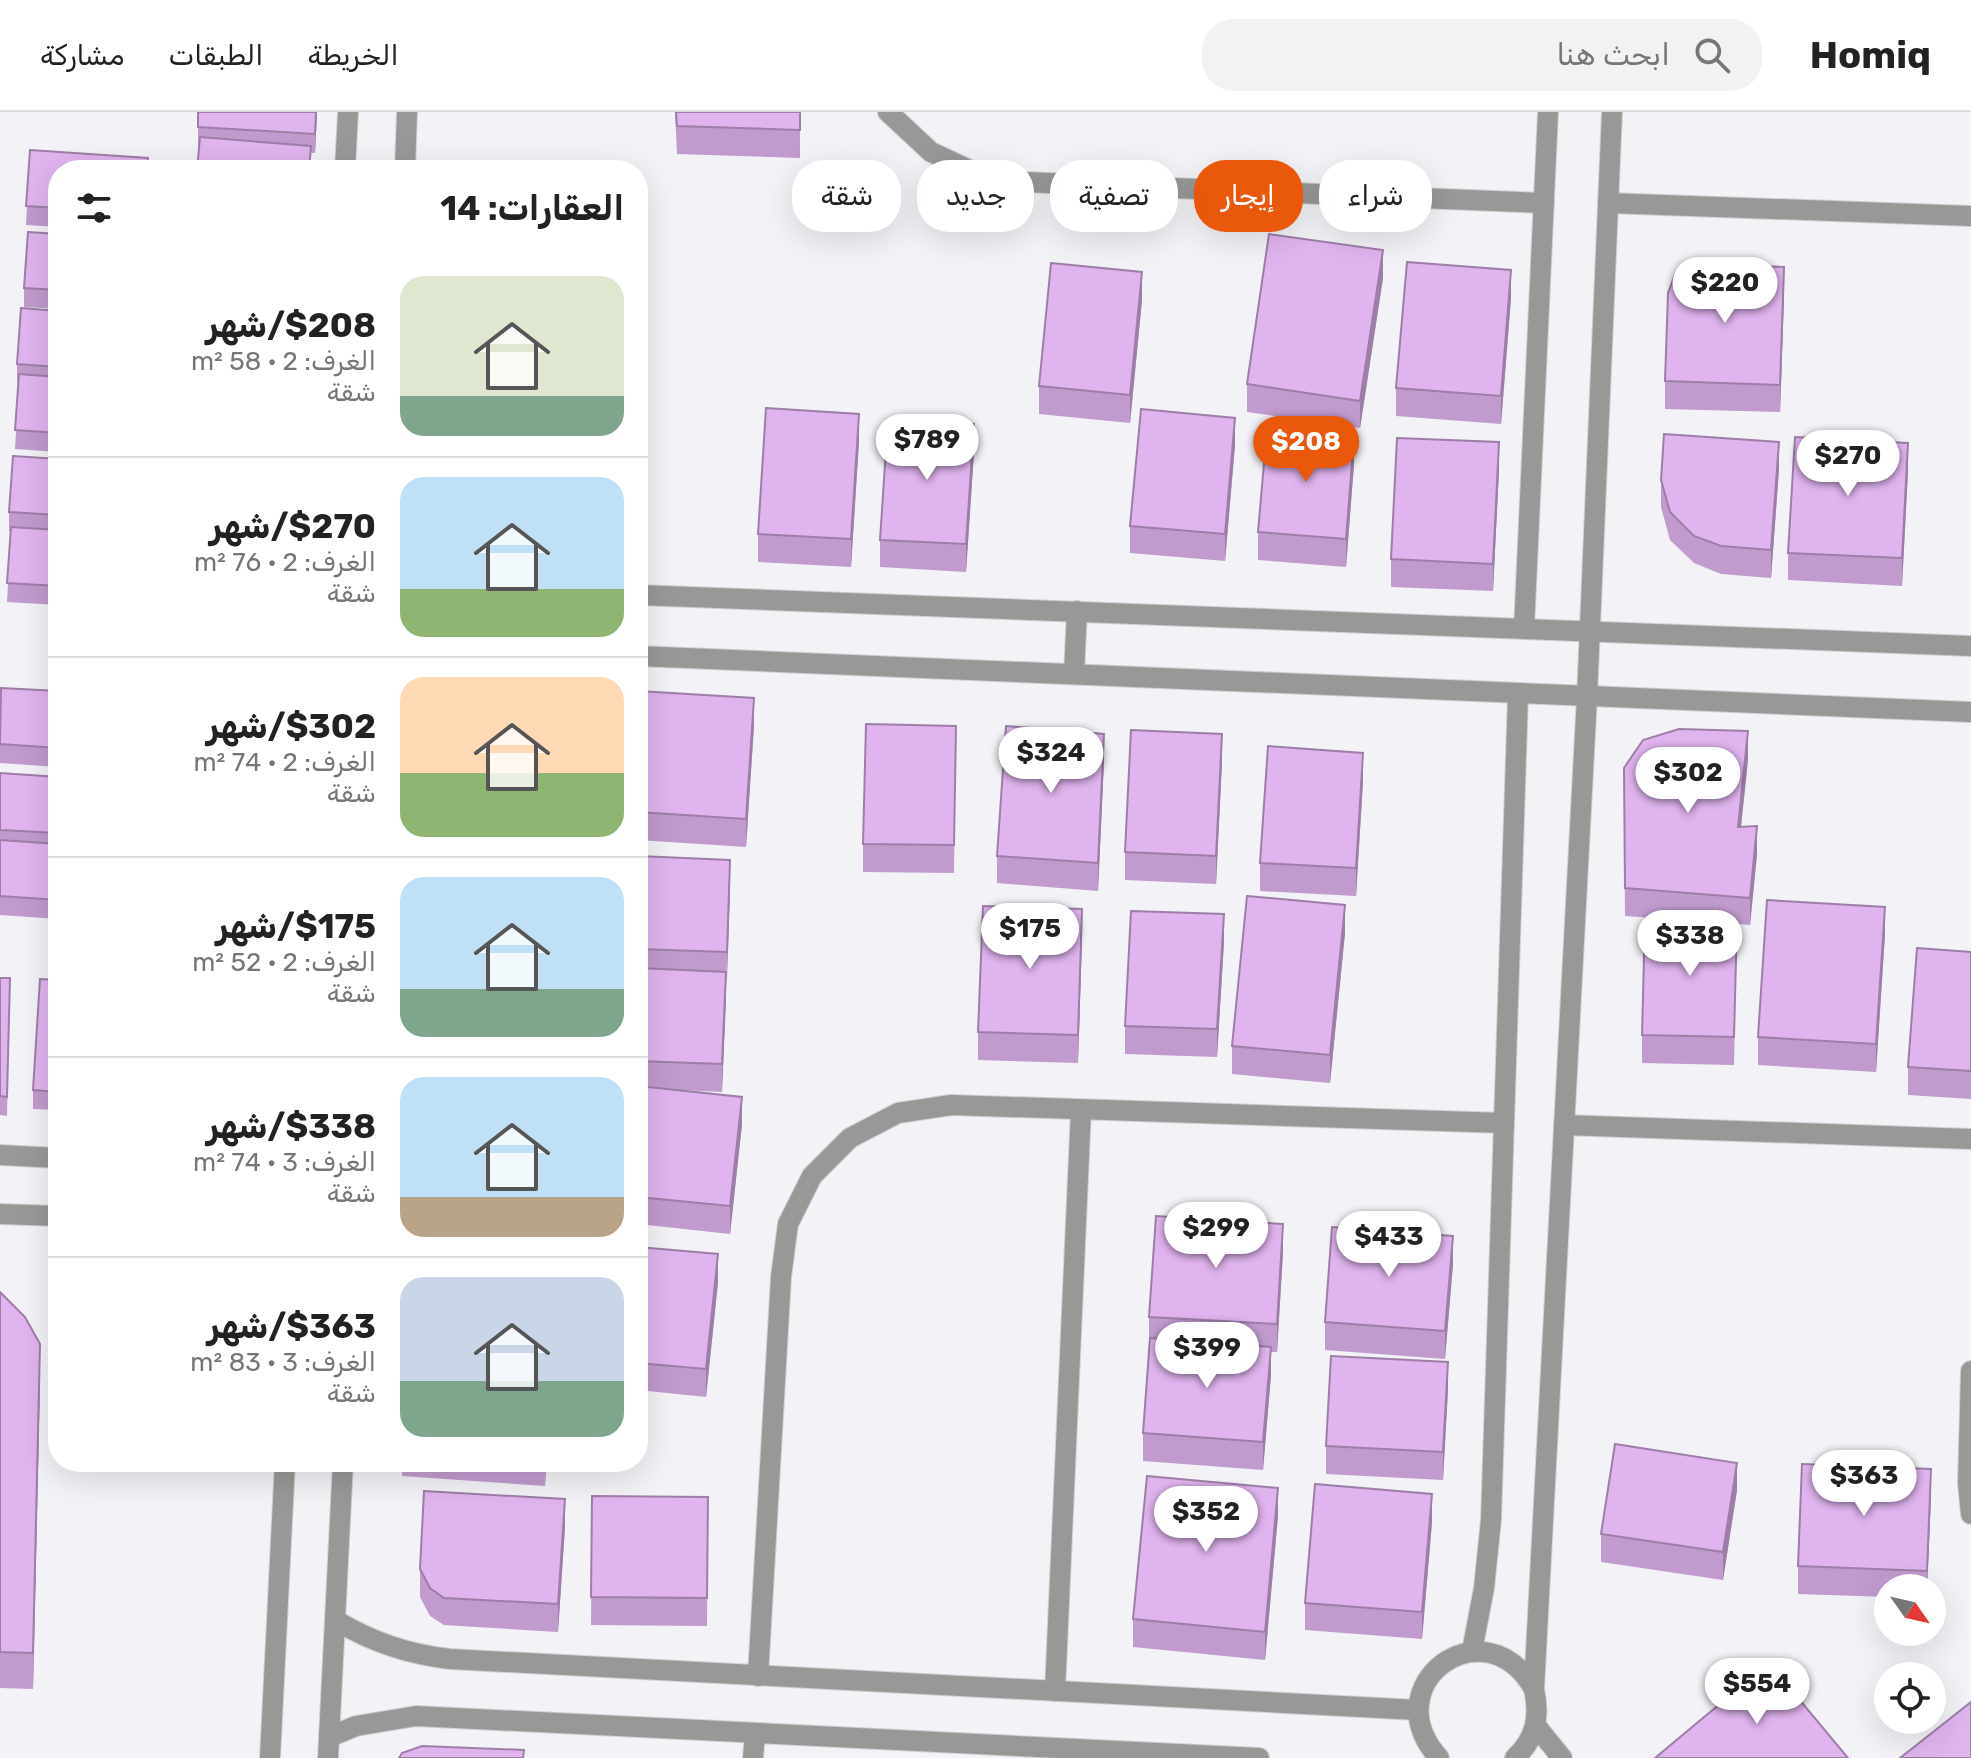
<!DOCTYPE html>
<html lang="ar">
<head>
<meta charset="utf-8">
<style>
	body { margin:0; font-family:Rubik,Cairo,sans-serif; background:#f2f2f2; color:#222; direction:rtl; height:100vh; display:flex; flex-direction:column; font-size:30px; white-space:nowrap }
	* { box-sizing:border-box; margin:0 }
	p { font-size:26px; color:#767676 }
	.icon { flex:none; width:44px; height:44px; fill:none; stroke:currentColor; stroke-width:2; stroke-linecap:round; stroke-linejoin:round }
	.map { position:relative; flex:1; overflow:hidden; direction:ltr }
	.side { position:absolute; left:48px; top:48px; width:600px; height:1312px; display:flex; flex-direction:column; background:#fff; border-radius:32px; box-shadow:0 8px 32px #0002; direction:rtl }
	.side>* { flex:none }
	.guide { position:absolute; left:672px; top:48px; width:760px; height:72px; direction:rtl; display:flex; gap:16px }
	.needle { width:52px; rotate:124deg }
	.buttons { position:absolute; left:1874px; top:1462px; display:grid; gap:16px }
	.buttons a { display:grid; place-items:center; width:72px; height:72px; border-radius:50%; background:#fff; box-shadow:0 8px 32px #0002; font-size:40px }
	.price { position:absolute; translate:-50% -68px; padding:0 18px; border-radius:28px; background:#fff; color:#222; font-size:26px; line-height:52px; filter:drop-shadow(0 2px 4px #0008) }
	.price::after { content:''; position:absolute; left:50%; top:48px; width:24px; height:18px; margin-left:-12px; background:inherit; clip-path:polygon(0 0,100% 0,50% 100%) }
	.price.on { background:#ea580c; color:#fff }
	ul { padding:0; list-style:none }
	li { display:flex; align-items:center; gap:24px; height:200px; padding:0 24px }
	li+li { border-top:2px solid #e0e0e0 }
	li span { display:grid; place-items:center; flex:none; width:224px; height:160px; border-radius:24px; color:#555 }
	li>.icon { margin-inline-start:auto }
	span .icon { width:96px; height:96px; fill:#fffc; stroke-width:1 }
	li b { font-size:34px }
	h2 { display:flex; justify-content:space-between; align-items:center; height:96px; padding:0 24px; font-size:34px }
	.chip { padding:0 28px; border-radius:32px; background:#fff; box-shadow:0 8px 32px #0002; font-size:28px; line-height:72px }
	.chip.on { background:#ea580c; color:#fff }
	header { display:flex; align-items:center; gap:48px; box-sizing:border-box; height:112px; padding:0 40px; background:#fff; border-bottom:2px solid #e0e0e0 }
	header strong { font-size:38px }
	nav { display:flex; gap:44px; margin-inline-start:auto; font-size:28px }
	.search { width:560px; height:72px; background:#f2f2f2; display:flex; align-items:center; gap:20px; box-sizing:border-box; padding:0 28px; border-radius:32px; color:#767676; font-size:30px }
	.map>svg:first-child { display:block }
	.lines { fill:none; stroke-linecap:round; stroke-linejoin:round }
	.minor-casing { stroke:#cfcfd3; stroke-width:22 }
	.minor { stroke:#989896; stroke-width:20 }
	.wall { fill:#c19bce }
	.shaded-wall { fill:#9d7ea7 }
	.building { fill:#e0b4ef; stroke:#9d7ea7; stroke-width:2 }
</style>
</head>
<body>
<header>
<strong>Homiq</strong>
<div class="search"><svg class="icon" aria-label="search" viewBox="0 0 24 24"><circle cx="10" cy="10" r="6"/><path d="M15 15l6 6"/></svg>ابحث هنا</div>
<nav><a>الخريطة</a><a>الطبقات</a><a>مشاركة</a></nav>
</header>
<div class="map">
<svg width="1971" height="1646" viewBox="0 0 1971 1646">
	<rect width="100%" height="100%" fill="#f2f2f7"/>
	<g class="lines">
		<defs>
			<g id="minor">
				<polyline points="888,0 931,40 976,61 1024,70 1544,91"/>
				<polyline points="345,58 348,0"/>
				<polyline points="405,58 407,0"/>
				<polyline points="1608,91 1971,104"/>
				<polyline points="638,483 1971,534"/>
				<polyline points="1524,517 1548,0"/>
				<polyline points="638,544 1971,600"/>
				<polyline points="1074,562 1077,499"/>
				<polyline points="1564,1013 1971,1027"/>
				<polyline points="0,1043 58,1046"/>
				<polyline points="0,1102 58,1104"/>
				<polyline points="1971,1259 1968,1371 1971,1402"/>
				<path d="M335,1508c37,22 72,34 115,39l968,51"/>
				<polyline points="1472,1539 1484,1476 1491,1408 1518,583"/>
				<polyline points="758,1564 781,1165 788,1112 812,1064 850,1026 898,1001 951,993 1504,1011"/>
				<polyline points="1055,1579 1081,998"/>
				<polyline points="1536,1614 1562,1646"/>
				<polyline points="329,1625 356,1614 416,1604 1259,1646"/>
				<polyline points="270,1646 285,1350"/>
				<polyline points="328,1646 343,1350"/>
				<polyline points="753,1646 755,1621"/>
				<path d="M1439,1646c-66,-73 45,-156 95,-69"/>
				<path d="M1515,1646c21,-20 25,-41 19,-69l53,-992 25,-585"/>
			</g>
		</defs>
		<use href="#minor" class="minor-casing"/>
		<use href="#minor" class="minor"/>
	</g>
	<g class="wall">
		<polygon points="317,0 315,41 198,34 198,15"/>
		<polygon points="675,0 800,0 800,46 677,42"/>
		<polygon points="30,38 148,46 148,58 58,58 58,115 26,113"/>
		<polygon points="58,122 58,197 24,195 24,176"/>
		<polygon points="1383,166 1360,316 1247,300 1247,272"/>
		<polygon points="1784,183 1780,300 1665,297 1665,269"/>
		<polygon points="1511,186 1501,312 1396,304 1396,276"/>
		<polygon points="1142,188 1130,311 1039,302 1039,274"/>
		<polygon points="58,199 58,340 15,337 19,271 17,271 17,252"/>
		<polygon points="859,329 851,455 758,450 758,422"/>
		<polygon points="1235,333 1225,449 1130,441 1130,414"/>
		<polygon points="974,340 966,460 880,455 880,428"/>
		<polygon points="58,347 58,493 7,490 11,419 9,419 9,400"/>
		<polygon points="1354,352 1346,455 1258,448 1258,420"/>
		<polygon points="1779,357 1771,466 1721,462 1694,451 1670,428 1661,395 1661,368"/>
		<polygon points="1499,358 1493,479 1391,475 1391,447"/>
		<polygon points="1908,359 1902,474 1788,468 1788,441"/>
		<polygon points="58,579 58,655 0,651 0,595"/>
		<polygon points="638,579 754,613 746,735 638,728"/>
		<polygon points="956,614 954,761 863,760 863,732"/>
		<polygon points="1748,647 1741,715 1757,742 1750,813 1737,812 1734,953 1642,951 1642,923 1656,806 1625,804 1624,656"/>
		<polygon points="1104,649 1098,779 997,771 997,744"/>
		<polygon points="1222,650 1216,772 1125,768 1125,740"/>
		<polygon points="0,661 58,665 58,807 0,803"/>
		<polygon points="1363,669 1356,784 1260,779 1260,751"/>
		<polygon points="638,744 730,775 722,980 677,978 742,1012 730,1122 638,1112"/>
		<polygon points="1345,821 1330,971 1232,962 1232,934"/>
		<polygon points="1885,822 1876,960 1758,953 1758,925"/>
		<polygon points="1082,824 1078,951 978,948 978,920"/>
		<polygon points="1224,830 1217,945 1125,942 1125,914"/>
		<polygon points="1971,840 1971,987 1908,983 1908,955"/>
		<polygon points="0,866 10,866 7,1004 0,1003"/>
		<polygon points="58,868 58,998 33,997 33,978"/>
		<polygon points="638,1135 718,1170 706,1285 638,1278"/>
		<polygon points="1283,1140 1277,1240 1271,1240 1271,1263 1263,1358 1143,1349 1143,1321 1149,1232 1149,1205"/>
		<polygon points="1453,1152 1445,1247 1325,1238 1325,1210"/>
		<polygon points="0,1180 40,1268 33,1577 0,1576"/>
		<polygon points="1448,1277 1443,1368 1326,1362 1326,1334"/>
		<polygon points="402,1350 546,1350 545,1374 402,1364"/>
		<polygon points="1737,1378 1723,1468 1601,1450 1601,1422"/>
		<polygon points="592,1384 708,1385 707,1514 591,1513"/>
		<polygon points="1931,1385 1927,1476 1888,1476 1888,1485 1798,1482 1798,1454"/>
		<polygon points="1278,1404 1265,1548 1133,1535 1133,1507"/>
		<polygon points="1432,1410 1422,1527 1305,1518 1305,1491"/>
		<polygon points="565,1415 558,1520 444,1513 430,1504 420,1485 420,1457"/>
	</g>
	<g class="shaded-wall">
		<polygon points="316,0 317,0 315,41 315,22"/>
		<polygon points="1383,138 1383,166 1360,316 1360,289"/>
		<polygon points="1784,155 1784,183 1780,300 1780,273"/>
		<polygon points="1511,158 1511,186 1501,312 1501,284"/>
		<polygon points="1142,160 1142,188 1130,311 1130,283"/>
		<polygon points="859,302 859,329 851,455 851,427"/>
		<polygon points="1235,306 1235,333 1225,449 1225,422"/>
		<polygon points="974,312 974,340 966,460 966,432"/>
		<polygon points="1354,324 1354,352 1346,455 1346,427"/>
		<polygon points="1499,330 1499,358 1493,479 1493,452"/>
		<polygon points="1779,330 1779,357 1771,466 1771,438"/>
		<polygon points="1908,331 1908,359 1902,474 1902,446"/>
		<polygon points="754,586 754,613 746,735 746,707"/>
		<polygon points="1748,619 1748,647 1738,743 1738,715"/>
		<polygon points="1104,622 1104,649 1098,779 1098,751"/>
		<polygon points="1222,622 1222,650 1216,772 1216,744"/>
		<polygon points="1363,641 1363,669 1356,784 1356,756"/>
		<polygon points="1757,714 1757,742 1750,813 1750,786"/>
		<polygon points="730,748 730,775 727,868 727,840"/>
		<polygon points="1345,793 1345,821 1330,971 1330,943"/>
		<polygon points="1885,795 1885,822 1876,960 1876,932"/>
		<polygon points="1082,797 1082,824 1078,951 1078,923"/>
		<polygon points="1224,802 1224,830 1217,945 1217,917"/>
		<polygon points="726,860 726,888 722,980 722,952"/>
		<polygon points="742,985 742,1012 730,1122 730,1094"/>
		<polygon points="1283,1112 1283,1140 1277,1240 1277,1212"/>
		<polygon points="1453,1124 1453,1152 1445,1247 1445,1219"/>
		<polygon points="718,1142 718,1170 706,1285 706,1257"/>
		<polygon points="40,1232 40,1268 33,1577 33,1541"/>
		<polygon points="1271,1235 1271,1263 1263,1358 1263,1330"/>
		<polygon points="1448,1250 1448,1277 1443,1368 1443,1340"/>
		<polygon points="545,1350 546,1350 545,1374"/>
		<polygon points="1737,1351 1737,1378 1723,1468 1723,1440"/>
		<polygon points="1931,1357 1931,1385 1927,1476 1927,1459"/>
		<polygon points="1278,1376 1278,1404 1265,1548 1265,1520"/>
		<polygon points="1432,1382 1432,1410 1422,1527 1422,1500"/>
		<polygon points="565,1387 565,1415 558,1520 558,1492"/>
	</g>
	<g class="building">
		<polygon points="198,0 316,0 315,22 198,15"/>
		<polygon points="676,0 800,0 800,18 677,14"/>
		<polygon points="200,25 311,34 309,58 197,58"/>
		<polygon points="30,38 148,46 147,58 58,58 58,96 26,94"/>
		<polygon points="28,120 58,122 58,178 24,176"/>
		<polygon points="1269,122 1383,138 1360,289 1247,272"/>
		<polygon points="1407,150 1511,158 1501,284 1396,276"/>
		<polygon points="1051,151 1142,160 1130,283 1039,274"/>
		<polygon points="1688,152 1784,155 1780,273 1665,269 1668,181 1676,160"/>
		<polygon points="21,196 58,199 58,255 17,252"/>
		<polygon points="19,262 58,265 58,321 15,318"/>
		<polygon points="766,296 859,302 851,427 758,422"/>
		<polygon points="1141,297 1235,306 1225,422 1130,414"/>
		<polygon points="888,307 974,312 966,432 880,428"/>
		<polygon points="1267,317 1354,324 1346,427 1258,420"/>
		<polygon points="1664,322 1779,330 1771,438 1721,434 1694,424 1670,400 1661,368"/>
		<polygon points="1795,325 1908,331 1902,446 1788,441"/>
		<polygon points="1397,326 1499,330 1493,452 1391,447"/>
		<polygon points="13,344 58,347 58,403 9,400"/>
		<polygon points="11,415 58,418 58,474 7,471"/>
		<polygon points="1,576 58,579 58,636 0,632"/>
		<polygon points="638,579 754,586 746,707 638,700"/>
		<polygon points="866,612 956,614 954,733 863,732"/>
		<polygon points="1006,614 1104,622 1098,751 997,744"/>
		<polygon points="1679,617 1748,619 1738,715 1757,714 1750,786 1625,776 1624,656 1643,628"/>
		<polygon points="1131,618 1222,622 1216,744 1125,740"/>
		<polygon points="1268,634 1363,641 1356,756 1260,751"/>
		<polygon points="0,661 58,665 58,721 0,718"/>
		<polygon points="0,728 58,732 58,788 0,784"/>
		<polygon points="638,744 730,748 727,840 638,837"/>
		<polygon points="1247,784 1345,793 1330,943 1232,934"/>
		<polygon points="1767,788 1885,795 1876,932 1758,925"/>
		<polygon points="983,794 1082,797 1078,923 978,920"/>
		<polygon points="1131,799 1224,802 1217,917 1125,914"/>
		<polygon points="1645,806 1737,808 1734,925 1642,923"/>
		<polygon points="1917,836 1971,840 1971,959 1908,955"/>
		<polygon points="638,856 726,860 722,952 638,949"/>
		<polygon points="0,866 10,866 7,985 0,984"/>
		<polygon points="40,867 58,868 58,980 33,978"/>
		<polygon points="638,974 742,985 730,1094 638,1085"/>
		<polygon points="1156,1104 1283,1112 1277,1212 1149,1205"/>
		<polygon points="1332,1115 1453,1124 1445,1219 1325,1210"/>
		<polygon points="638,1135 718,1142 706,1257 638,1251"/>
		<polygon points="0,1180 25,1205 40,1232 33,1541 0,1540"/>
		<polygon points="1150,1226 1271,1235 1263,1330 1143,1321"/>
		<polygon points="1331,1244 1448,1250 1443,1340 1326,1334"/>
		<polygon points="1615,1332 1737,1351 1723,1440 1601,1422"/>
		<polygon points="1802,1352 1931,1357 1927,1459 1798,1454"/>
		<polygon points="1147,1364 1278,1376 1265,1520 1133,1507"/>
		<polygon points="1315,1372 1432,1382 1422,1500 1305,1491"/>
		<polygon points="424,1379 565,1387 558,1492 444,1486 430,1476 420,1457"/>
		<polygon points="592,1384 708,1385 707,1486 591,1485"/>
		<polygon points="1769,1551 1848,1646 1655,1646"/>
		<polygon points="1971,1590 1971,1646 1900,1646"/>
		<polygon points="422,1634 524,1638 523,1646 399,1646 402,1641"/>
	</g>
</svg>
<div class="buttons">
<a><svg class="needle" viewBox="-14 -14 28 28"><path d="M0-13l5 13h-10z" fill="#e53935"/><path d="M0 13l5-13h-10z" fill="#767676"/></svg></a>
<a><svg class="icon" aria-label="locate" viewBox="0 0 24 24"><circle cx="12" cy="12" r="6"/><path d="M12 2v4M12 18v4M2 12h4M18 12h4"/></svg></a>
</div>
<b class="price" style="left:1725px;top:213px">$220</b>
<b class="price" style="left:927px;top:370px">$789</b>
<b class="price on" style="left:1306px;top:372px">$208</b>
<b class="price" style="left:1848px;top:386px">$270</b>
<b class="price" style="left:1051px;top:683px">$324</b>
<b class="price" style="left:1688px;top:703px">$302</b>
<b class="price" style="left:1030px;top:859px">$175</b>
<b class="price" style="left:1690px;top:866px">$338</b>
<b class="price" style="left:1216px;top:1158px">$299</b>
<b class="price" style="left:1389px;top:1167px">$433</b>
<b class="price" style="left:1207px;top:1278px">$399</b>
<b class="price" style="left:1864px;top:1406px">$363</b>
<b class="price" style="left:1206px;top:1442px">$352</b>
<b class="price" style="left:1757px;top:1614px">$554</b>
<div class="guide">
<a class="chip">شراء</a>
<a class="chip on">إيجار</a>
<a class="chip">تصفية</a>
<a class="chip">جديد</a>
<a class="chip">شقة</a>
</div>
<section class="side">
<h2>العقارات: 14<svg class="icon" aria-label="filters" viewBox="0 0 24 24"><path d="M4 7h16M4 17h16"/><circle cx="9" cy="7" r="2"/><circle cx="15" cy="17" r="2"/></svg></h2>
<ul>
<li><span style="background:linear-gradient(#dfe7d0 75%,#7fa58c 0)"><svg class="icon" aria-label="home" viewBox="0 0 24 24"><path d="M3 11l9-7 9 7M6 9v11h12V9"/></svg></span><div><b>$208/شهر</b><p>الغرف: 2 · 58 m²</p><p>شقة</p></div></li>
<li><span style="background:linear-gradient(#bfe0f5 70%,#8fb573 0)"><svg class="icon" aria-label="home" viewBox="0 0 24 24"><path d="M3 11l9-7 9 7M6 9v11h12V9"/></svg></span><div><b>$270/شهر</b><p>الغرف: 2 · 76 m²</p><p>شقة</p></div></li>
<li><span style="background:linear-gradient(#ffd9b3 60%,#8fb573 0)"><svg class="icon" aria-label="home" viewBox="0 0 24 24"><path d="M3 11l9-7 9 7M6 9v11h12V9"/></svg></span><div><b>$302/شهر</b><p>الغرف: 2 · 74 m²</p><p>شقة</p></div></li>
<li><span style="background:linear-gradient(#bfe0f5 70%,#7fa58c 0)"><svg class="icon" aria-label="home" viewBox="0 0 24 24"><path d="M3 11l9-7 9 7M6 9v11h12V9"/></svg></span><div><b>$175/شهر</b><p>الغرف: 2 · 52 m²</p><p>شقة</p></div></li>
<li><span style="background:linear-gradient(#bfe0f5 75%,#b9a48a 0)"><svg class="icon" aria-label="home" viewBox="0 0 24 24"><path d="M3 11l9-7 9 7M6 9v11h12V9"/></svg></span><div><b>$338/شهر</b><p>الغرف: 3 · 74 m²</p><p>شقة</p></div></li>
<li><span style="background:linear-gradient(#c9d6e8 65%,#7fa58c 0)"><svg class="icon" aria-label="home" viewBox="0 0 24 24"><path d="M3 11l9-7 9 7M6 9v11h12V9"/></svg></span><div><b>$363/شهر</b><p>الغرف: 3 · 83 m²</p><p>شقة</p></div></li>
</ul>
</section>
</div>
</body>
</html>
